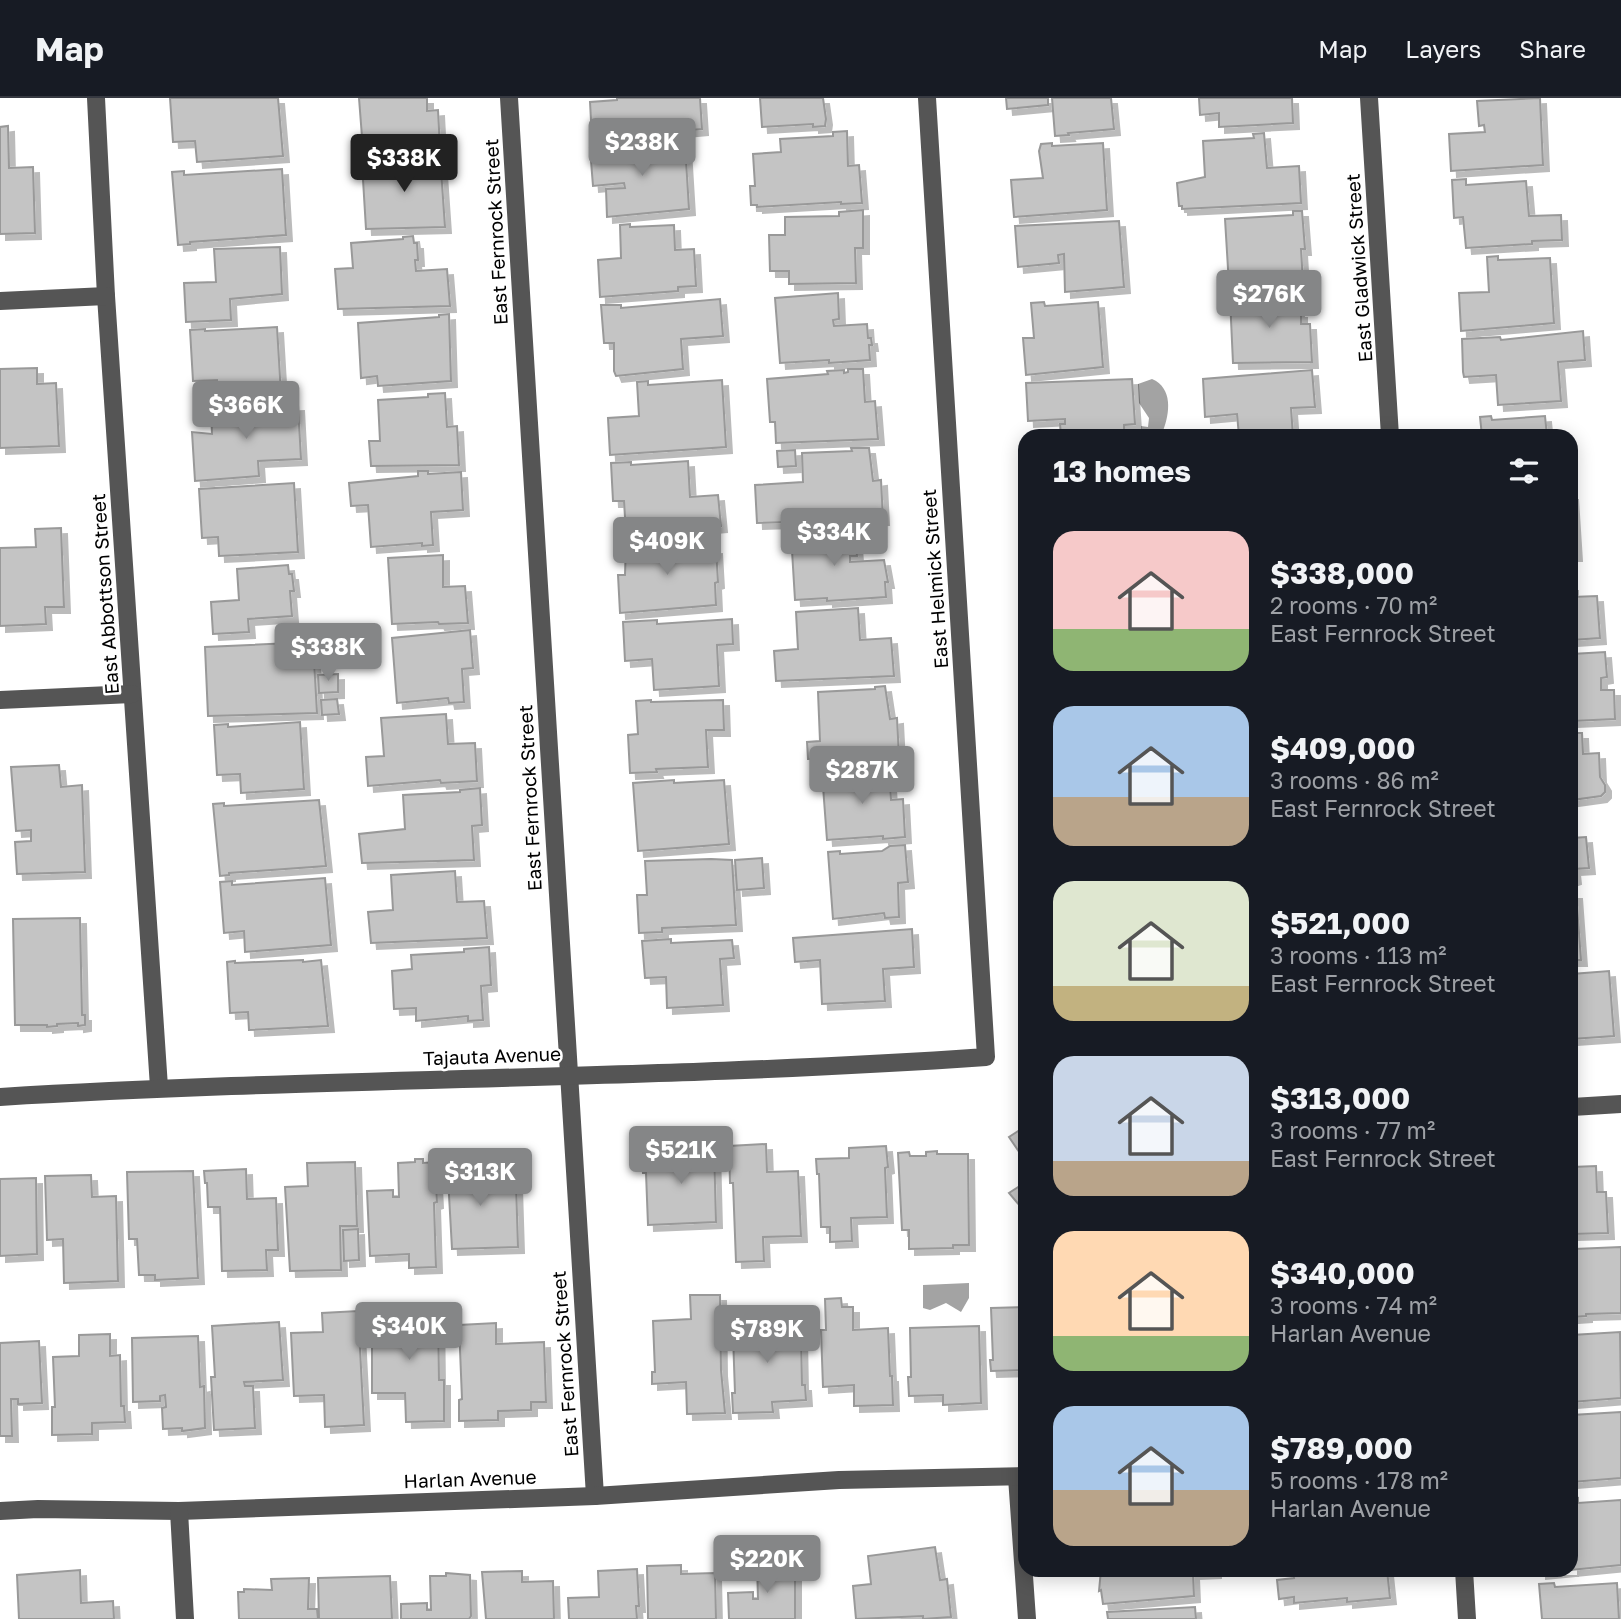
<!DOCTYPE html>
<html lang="en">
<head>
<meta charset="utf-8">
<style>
	body { margin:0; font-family:"Golos Text",sans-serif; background:#242831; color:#f1f3f6; height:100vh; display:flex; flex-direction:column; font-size:26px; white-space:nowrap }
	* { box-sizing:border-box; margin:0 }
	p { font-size:23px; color:#9ea1a6 }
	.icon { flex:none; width:38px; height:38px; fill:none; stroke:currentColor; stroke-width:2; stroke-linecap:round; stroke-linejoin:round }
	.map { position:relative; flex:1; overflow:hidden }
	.sheet { position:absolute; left:1018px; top:331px; width:560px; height:1148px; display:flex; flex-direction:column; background:#171b24; border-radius:21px; box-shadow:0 4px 18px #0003 }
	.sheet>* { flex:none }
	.price { position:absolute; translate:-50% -60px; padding:0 16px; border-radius:7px; background:#858687; color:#fff; font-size:23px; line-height:46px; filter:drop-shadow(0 2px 4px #0008) }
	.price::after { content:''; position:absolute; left:50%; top:42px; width:21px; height:16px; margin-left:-10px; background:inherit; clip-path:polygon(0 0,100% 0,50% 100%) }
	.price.active { background:#222; color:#fff }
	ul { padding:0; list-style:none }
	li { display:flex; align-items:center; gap:21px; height:175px; padding:0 35px }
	li span { display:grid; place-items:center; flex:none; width:196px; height:140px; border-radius:21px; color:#555 }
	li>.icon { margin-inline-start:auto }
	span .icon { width:84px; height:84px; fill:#fffc; stroke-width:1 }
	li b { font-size:30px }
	h2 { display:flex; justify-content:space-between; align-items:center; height:84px; padding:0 35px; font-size:30px }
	header { display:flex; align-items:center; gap:42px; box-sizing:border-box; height:98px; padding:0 35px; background:#171b24; border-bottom:2px solid #363941 }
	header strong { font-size:33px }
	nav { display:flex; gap:38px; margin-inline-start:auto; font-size:24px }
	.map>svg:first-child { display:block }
	.water { fill:#a3a3a3 }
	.building { fill:#c4c4c4; stroke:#999; stroke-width:2; filter:url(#shadow) }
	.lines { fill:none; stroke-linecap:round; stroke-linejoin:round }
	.minor { stroke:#555; stroke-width:18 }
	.labels { text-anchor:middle; stroke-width:5; stroke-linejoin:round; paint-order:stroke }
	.street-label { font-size:19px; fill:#000; stroke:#fff }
</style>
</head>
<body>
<header>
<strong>Map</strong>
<nav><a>Map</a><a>Layers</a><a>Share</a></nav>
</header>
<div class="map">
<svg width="1621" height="1521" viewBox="0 0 1621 1521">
	<defs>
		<filter id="shadow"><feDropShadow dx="6" dy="6" stdDeviation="0" flood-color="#0004"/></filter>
	</defs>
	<rect width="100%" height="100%" fill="#fff"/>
	<g class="water">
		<path d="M1152,281c21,9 18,34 11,52l-5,3 -16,2 -1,-10 7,1 1,-9 -10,-15 -1,-19z"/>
		<polygon points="969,1185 969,1200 961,1214 946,1205 930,1212 923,1210 923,1187"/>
	</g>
	<g class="building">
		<polygon points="170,0 278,0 283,58 197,64 195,43 173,44"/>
		<polygon points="359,0 427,0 427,13 438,12 440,50 418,51 418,48 363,52"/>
		<polygon points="617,0 700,0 702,31 592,41 590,4 617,2"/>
		<polygon points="760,0 823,0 826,21 825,28 813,29 813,26 762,29"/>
		<polygon points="1006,0 1048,0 1048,7 1007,11"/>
		<polygon points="1052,0 1111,0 1114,31 1068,35 1069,37 1055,38"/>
		<polygon points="1199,0 1292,0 1293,25 1219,29 1219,15 1200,17"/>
		<polygon points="1540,0 1543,67 1451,73 1449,36 1485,34 1484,27 1479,28 1477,3"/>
		<polygon points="8,28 9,70 33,69 35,135 0,136 0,29"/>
		<polygon points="847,33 848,68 859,67 862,105 841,106 841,104 757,109 757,107 751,107 750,88 755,88 753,56 781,54 780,41 833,38 833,34"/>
		<polygon points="1264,35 1267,70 1299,68 1301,105 1182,111 1182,108 1179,108 1177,85 1205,79 1203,43 1254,40 1253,36"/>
		<polygon points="1052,45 1052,48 1103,45 1107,112 1014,119 1011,82 1043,80 1039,53 1041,46"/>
		<polygon points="685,46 689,111 607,119 606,91 625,90 624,85 593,88 590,50"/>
		<polygon points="440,57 445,129 366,131 362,65 417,62 417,59"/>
		<polygon points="282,71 286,137 190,144 190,146 178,147 172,74 184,73 184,77"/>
		<polygon points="1466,81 1466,87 1526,83 1529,118 1561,117 1562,142 1532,143 1532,146 1466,150 1463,119 1454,120 1452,82"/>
		<polygon points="863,112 863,150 855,150 856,185 789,186 789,173 770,173 769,137 785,137 785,119 839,118 839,114"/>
		<polygon points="1293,113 1302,113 1305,151 1301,151 1303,184 1229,187 1225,121 1293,117"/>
		<polygon points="1119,123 1124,189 1065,194 1064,156 1058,157 1059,165 1018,169 1015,128"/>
		<polygon points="630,126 630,129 674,127 675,152 694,151 696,188 678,189 678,193 600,199 598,162 621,160 620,127"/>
		<polygon points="413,138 414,145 417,145 418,162 415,162 416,173 447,171 450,208 338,211 335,171 353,170 351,145 403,141 403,139"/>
		<polygon points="280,149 282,196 230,201 231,222 186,224 184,185 216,184 214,151"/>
		<polygon points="1498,158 1498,162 1550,160 1554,225 1461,233 1459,195 1489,194 1487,159"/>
		<polygon points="1297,192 1298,214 1301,214 1301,226 1310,226 1312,264 1233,265 1230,200 1280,198 1280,193"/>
		<polygon points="838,195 839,221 833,222 834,228 867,226 868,240 871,240 872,247 869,247 870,262 829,265 829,262 780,265 775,200"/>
		<polygon points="720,201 723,238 681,241 683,271 616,278 614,273 614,245 604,245 601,207 621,207 621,210"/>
		<polygon points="1044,204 1045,208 1098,204 1103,269 1026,277 1023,240 1034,240 1031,205"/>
		<polygon points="449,216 451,283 378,288 377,278 361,280 358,225 439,219 439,217"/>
		<polygon points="277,229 281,296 218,300 217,282 193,283 190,232 205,231 205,233"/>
		<polygon points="1583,233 1585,262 1558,264 1561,303 1498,307 1496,277 1464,279 1463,274 1462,241 1500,239 1501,242"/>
		<polygon points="37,270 37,286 56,285 59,348 0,350 0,271"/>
		<polygon points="848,271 863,271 865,304 875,303 878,341 776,345 775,324 770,324 767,281 828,276 827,273 844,272 844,275 848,274"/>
		<polygon points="1312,272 1315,309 1291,310 1293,338 1239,338 1237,316 1205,319 1203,281"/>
		<polygon points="1132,281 1135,326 1124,327 1124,338 1061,338 1060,326 1065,326 1065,321 1028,323 1026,285"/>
		<polygon points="722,282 726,349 610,357 608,320 639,318 637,284 648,283 648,287"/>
		<polygon points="445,295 447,329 457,328 459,367 371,368 369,343 380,343 378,302 428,299 428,296"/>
		<polygon points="218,306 229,306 229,310 298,307 301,361 258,363 259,378 195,383 192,334 212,336 211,311 218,311"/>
		<polygon points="1491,318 1492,322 1545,318 1547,338 1482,338 1480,319"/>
		<polygon points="851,350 869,350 873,383 881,382 883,421 757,425 755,387 803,384 802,355 852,353"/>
		<polygon points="795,352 796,368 778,369 777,353"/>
		<polygon points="688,363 690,399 718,397 721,428 626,436 624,403 613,403 611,365 631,364 631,367"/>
		<polygon points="418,373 428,373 428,376 461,374 463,412 431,414 433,447 422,448 422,445 371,449 368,407 351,408 349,385 418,378"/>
		<polygon points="294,385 298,454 219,458 218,439 202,440 199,391"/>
		<polygon points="1572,395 1576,457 1572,457"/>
		<polygon points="61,430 64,509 45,509 46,526 0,528 0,450 36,449 35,431"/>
		<polygon points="855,432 857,458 850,458 850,464 884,462 888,484 885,484 886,499 827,503 827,500 795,502 791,436"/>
		<polygon points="642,442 642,445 692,442 693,452 716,450 718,484 715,485 716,507 620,515 618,477 625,477 626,444"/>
		<polygon points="443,457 443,489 465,488 468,525 439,526 438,524 392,526 388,460"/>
		<polygon points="288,467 289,476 292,476 294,493 290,493 292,518 248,521 249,534 213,536 211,504 239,502 237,471"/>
		<polygon points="1572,486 1572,499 1597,498 1600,540 1572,542"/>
		<polygon points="858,510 860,542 891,540 894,578 776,583 774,553 798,551 796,514"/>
		<polygon points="732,521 733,546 717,547 719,588 654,592 652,561 625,563 623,524 657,522 657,526"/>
		<polygon points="470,532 473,570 462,571 464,604 449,605 448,600 397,605 392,540"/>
		<polygon points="313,544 317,615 208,618 205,549"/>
		<polygon points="1605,554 1607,579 1601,580 1601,592 1614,592 1615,621 1572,623 1572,556"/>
		<polygon points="338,576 338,594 319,595 318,577"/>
		<polygon points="885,588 890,621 897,620 899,659 808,661 807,644 820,643 818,594 875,591 875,589"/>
		<polygon points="337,601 339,616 322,617 321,602"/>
		<polygon points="651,602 651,604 723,602 724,632 706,632 708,669 656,671 657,674 630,675 628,637 638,636 636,603"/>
		<polygon points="446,616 448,646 475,645 477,683 441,685 440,682 368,688 366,659 384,658 381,620"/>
		<polygon points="300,624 304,691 241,695 240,676 217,677 214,627 228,626 228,629"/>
		<polygon points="1572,635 1582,635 1583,656 1599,655 1600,679 1605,687 1605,694 1601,698 1572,702"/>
		<polygon points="59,667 61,689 82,687 85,774 17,776 15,744 31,743 31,732 16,733 11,669"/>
		<polygon points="889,669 891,702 903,701 905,739 883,741 883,738 827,742 822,675 875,672 875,670"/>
		<polygon points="674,682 674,685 724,682 729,746 638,753 633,685"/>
		<polygon points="480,690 482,727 472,728 474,762 362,765 359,736 405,731 403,697 460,694 460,692"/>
		<polygon points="319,702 326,768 229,775 229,777 220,778 213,706 224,705 224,708"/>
		<polygon points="1586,739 1589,770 1574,771 1575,780 1572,781 1572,740"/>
		<polygon points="905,747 908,784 898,785 899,819 885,820 884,815 833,821 828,754 840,753 840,756 882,753 890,748"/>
		<polygon points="762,760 764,790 737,792 735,762"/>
		<polygon points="711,761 732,762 736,827 662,830 662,834 639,835 637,797 647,797 645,763"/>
		<polygon points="455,773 457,804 484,803 487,840 371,845 368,814 393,812 391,777"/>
		<polygon points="325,780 331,847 245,854 244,833 224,835 220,784 232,783 232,787"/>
		<polygon points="1572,795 1576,795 1581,862 1572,862"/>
		<polygon points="80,820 82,917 85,917 85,927 78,928 78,925 57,926 57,928 47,929 47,927 15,927 13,821"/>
		<polygon points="912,831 914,869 883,871 885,903 822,906 820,862 795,864 793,840"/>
		<polygon points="671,841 671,845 732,842 734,860 720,861 723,907 667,910 666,879 645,880 642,843"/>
		<polygon points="489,849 491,887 481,888 483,922 468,923 468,918 416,923 416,910 394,911 392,873 412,871 411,857 464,854 464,851"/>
		<polygon points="303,862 303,864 321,862 328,928 249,932 248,914 230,915 227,864 235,863 235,865"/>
		<polygon points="1609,873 1614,938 1572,941 1572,876"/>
		<polygon points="1026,1028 1026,1064 1009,1039"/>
		<polygon points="766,1046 767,1074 798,1073 801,1138 763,1139 764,1163 736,1164 733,1085 730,1085 729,1048"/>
		<polygon points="714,1047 716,1124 648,1127 646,1075 643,1075 642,1059 667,1056 667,1059 676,1059 676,1048"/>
		<polygon points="886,1048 888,1069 885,1070 887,1119 851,1120 852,1143 830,1144 830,1129 821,1129 819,1076 817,1076 816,1061 849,1060 849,1050"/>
		<polygon points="937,1053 937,1056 968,1056 969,1147 953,1147 953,1150 909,1151 909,1132 902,1132 898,1055 909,1054 910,1058 926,1058 926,1054"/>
		<polygon points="484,1060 485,1086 516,1085 518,1149 452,1151 447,1061"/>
		<polygon points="415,1061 423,1061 423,1065 435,1064 437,1104 434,1105 436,1169 409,1170 409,1156 370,1158 367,1093 393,1092 393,1099 399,1099 398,1065 415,1064"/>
		<polygon points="355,1064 357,1128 340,1128 341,1172 290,1173 285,1089 308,1088 307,1065"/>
		<polygon points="1596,1068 1597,1094 1606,1094 1608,1135 1572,1136 1572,1069"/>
		<polygon points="246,1071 247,1101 276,1100 278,1152 266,1152 267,1172 222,1173 220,1109 208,1109 207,1085 205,1085 204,1073"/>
		<polygon points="193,1073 198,1180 155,1182 155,1177 139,1177 137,1141 129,1141 127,1074"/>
		<polygon points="91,1077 92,1099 116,1098 118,1183 64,1185 63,1141 47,1142 45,1078"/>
		<polygon points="36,1080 37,1156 0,1158 0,1081"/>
		<polygon points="1026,1084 1026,1115 1009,1095"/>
		<polygon points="358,1131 359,1162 344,1163 343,1132"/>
		<polygon points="1572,1147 1574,1147 1574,1151 1621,1149 1621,1215 1586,1216 1586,1218 1573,1219"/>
		<polygon points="690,1197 720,1197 721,1272 725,1315 687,1316 686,1284 652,1286 652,1274 655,1274 653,1223 691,1221"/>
		<polygon points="841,1200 842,1209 853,1209 853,1232 888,1230 890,1278 892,1278 893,1307 854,1308 854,1287 823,1289 821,1232 826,1232 825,1201"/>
		<polygon points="1026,1209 1026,1303 1025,1303 1024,1272 991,1273 990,1262 993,1262 991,1210"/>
		<polygon points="397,1211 438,1211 439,1282 444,1282 444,1323 406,1324 405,1295 372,1295 372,1217 397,1217"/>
		<polygon points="358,1213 364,1327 325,1329 324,1297 294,1298 291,1235 323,1234 322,1215"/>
		<polygon points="788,1216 789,1235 801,1235 802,1287 805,1287 806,1302 772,1304 773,1314 733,1315 732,1295 735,1295 733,1237 745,1237 744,1217"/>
		<polygon points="279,1224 283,1282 244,1284 245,1288 253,1288 255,1330 214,1332 211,1279 215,1279 212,1228"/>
		<polygon points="496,1225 496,1246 544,1244 546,1304 531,1304 531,1312 498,1313 498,1322 459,1323 459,1302 462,1301 459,1227"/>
		<polygon points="979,1228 981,1305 943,1307 943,1297 909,1298 908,1279 911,1279 910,1230"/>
		<polygon points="1620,1234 1621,1300 1572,1304 1572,1237"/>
		<polygon points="110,1236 110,1258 120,1257 121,1308 124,1308 125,1324 92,1325 92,1336 52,1337 52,1309 55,1309 53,1259 79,1258 79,1237"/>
		<polygon points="198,1238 200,1289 204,1288 205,1330 182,1333 182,1330 163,1331 162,1310 166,1309 165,1297 160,1298 160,1303 133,1304 132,1240"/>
		<polygon points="39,1243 42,1305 18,1306 18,1301 11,1301 12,1338 0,1338 0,1245"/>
		<polygon points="1621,1314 1621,1380 1572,1384 1572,1317"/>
		<polygon points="1578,1400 1578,1405 1621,1402 1621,1467 1540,1475 1540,1472 1572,1472 1572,1401"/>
		<polygon points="935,1449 940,1482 947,1481 951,1519 923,1521 923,1518 856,1521 853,1488 871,1486 868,1458"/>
		<polygon points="772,1463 780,1463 780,1466 795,1466 795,1521 729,1521 728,1495 753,1494 753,1501 758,1501 757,1466 772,1465"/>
		<polygon points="681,1467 681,1476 715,1475 716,1521 648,1521 647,1468"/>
		<polygon points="637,1471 639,1508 636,1508 637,1521 569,1521 568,1500 599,1499 598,1473"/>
		<polygon points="80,1472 81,1505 113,1503 114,1521 19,1521 17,1477"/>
		<polygon points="1101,1472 1215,1472 1215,1474 1193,1475 1194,1498 1103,1506 1101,1492 1099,1493"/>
		<polygon points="1293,1472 1387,1472 1390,1500 1347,1504 1347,1500 1294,1505 1294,1499 1279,1501 1277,1482 1294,1480"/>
		<polygon points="522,1473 522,1484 553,1483 554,1521 486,1521 482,1474"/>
		<polygon points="446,1475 470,1477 471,1518 469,1521 401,1521 401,1506 427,1505 427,1512 431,1512 430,1478 446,1478"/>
		<polygon points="390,1478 392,1521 319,1521 318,1480"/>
		<polygon points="309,1480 308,1511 317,1511 318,1521 239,1521 238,1494 244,1494 244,1491 272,1492 271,1481"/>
		<polygon points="1554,1485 1555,1489 1617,1485 1619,1521 1542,1521 1539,1486"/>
		<polygon points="1195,1509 1196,1521 1108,1521 1107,1514"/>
	</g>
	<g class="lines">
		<g class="minor">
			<polyline points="96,0 106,198 159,989"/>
			<polyline points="509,0 595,1398"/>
			<polyline points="1369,0 1390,338"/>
			<polyline points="0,203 106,198"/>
			<polyline points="0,602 132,596"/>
			<path d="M0,999c328,-20 657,-17 986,-40l-59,-959"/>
			<polyline points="1572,1009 1621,1006"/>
			<polyline points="1017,1379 1027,1521"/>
			<polyline points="0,1413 38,1411 179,1413 595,1398 839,1382 1026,1378"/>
			<polyline points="179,1413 185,1521"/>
			<polyline points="1464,1472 1467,1521"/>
		</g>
	</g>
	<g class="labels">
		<g class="street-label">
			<text transform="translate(496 134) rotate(-93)" y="7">East Fernrock Street</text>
			<text transform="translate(1359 170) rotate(-94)" y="7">East Gladwick Street</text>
			<text transform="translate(935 481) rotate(-94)" y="7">East Helmick Street</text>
			<text transform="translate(105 496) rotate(-94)" y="7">East Abbottson Street</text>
			<text transform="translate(530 700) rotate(-93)" y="7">East Fernrock Street</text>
			<text transform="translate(492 958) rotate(-2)" y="7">Tajauta Avenue</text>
			<text transform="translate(565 1266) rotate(-94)" y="7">East Fernrock Street</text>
			<text transform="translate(470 1381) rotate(-2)" y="7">Harlan Avenue</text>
		</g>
	</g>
</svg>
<b class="price" style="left:642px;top:80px">$238K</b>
<b class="price active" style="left:404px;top:96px">$338K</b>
<b class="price" style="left:1269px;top:232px">$276K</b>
<b class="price" style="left:246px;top:343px">$366K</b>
<b class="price" style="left:834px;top:470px">$334K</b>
<b class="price" style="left:667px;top:479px">$409K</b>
<b class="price" style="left:328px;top:585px">$338K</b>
<b class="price" style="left:862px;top:708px">$287K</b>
<b class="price" style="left:681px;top:1088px">$521K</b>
<b class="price" style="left:480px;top:1110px">$313K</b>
<b class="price" style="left:409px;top:1264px">$340K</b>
<b class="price" style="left:767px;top:1267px">$789K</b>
<b class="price" style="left:767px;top:1497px">$220K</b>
<section class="sheet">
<h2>13 homes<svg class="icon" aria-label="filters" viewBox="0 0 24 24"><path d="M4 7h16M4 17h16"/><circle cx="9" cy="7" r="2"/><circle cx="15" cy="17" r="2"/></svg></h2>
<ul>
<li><span style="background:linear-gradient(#f6c9c9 70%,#8fb573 0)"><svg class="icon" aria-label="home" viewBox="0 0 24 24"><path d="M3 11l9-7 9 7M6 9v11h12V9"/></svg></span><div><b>$338,000</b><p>2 rooms · 70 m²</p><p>East Fernrock Street</p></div></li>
<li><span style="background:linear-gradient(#a9c7e8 65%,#b9a48a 0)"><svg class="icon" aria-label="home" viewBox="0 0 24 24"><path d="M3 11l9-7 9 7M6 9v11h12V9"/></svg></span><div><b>$409,000</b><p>3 rooms · 86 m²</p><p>East Fernrock Street</p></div></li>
<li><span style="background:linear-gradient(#dfe7d0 75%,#c2b280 0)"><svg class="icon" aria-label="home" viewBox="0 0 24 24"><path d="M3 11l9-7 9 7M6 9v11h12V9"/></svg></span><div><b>$521,000</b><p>3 rooms · 113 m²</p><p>East Fernrock Street</p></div></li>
<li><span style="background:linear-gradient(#c9d6e8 75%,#b9a48a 0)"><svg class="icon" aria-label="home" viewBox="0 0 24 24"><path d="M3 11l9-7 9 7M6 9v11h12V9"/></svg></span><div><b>$313,000</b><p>3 rooms · 77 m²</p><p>East Fernrock Street</p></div></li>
<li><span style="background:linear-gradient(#ffd9b3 75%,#8fb573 0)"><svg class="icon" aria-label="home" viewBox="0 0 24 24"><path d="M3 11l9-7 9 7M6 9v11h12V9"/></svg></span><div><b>$340,000</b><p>3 rooms · 74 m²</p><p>Harlan Avenue</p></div></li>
<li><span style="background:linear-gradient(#a9c7e8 60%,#b9a48a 0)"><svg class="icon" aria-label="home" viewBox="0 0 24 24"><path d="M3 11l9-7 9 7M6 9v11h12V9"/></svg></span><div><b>$789,000</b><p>5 rooms · 178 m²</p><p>Harlan Avenue</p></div></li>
</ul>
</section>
</div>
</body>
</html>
